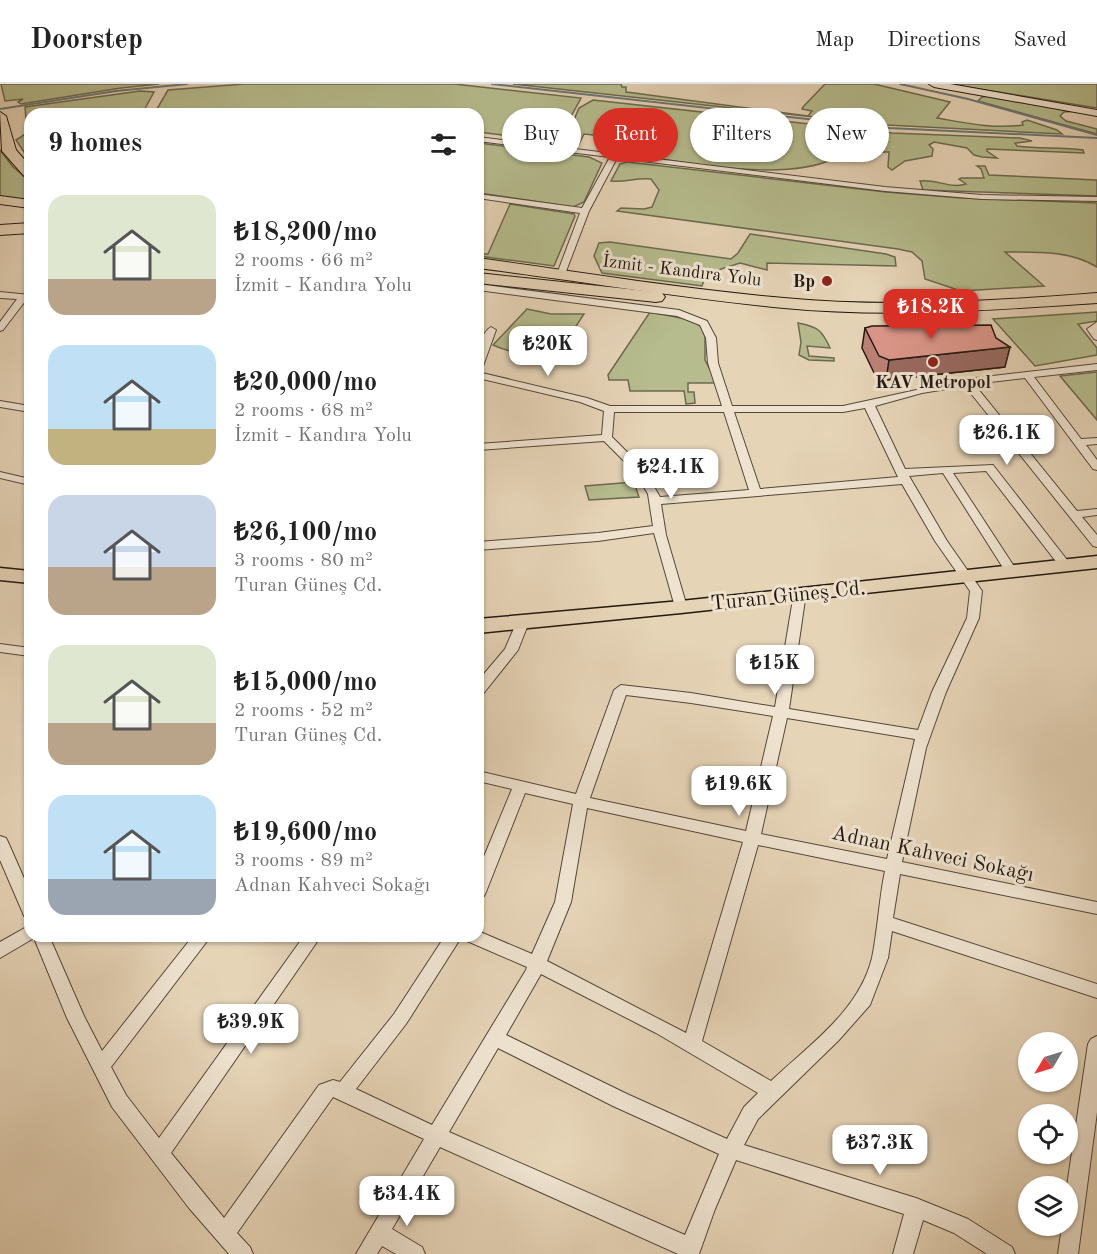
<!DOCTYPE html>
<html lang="en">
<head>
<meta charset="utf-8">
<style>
	body { margin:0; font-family:"Old Standard TT",serif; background:#f6f6f6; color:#222; height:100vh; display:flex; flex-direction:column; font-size:22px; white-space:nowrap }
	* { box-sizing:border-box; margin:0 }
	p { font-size:20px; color:#767676 }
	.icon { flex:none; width:33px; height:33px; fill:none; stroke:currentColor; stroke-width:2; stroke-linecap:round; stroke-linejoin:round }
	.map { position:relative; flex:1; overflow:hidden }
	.details { position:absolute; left:24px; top:24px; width:460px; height:834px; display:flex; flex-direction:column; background:#fff; border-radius:18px; box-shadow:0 2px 4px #0004 }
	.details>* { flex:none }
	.hud { position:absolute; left:502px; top:24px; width:504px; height:54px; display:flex; gap:12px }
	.needle { width:39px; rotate:232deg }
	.fabs { position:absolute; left:1018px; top:948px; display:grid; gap:12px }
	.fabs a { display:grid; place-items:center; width:60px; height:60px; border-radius:50%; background:#fff; box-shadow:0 2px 4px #0004; font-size:30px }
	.price { position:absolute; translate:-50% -51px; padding:0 14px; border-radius:12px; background:#fff; color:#222; font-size:20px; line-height:39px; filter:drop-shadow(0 2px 3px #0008) }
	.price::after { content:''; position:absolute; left:50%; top:36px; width:18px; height:14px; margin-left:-9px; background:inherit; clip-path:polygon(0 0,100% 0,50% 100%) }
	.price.active { background:#d93025; color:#fff }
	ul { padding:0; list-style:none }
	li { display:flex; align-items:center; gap:18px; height:150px; padding:0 24px }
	li span { display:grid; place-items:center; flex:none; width:168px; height:120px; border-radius:18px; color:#555 }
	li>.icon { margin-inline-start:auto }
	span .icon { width:72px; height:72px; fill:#fffc; stroke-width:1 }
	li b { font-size:26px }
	h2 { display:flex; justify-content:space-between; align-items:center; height:72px; padding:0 24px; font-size:26px }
	.pill { padding:0 21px; border-radius:27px; background:#fff; box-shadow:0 2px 4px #0004; font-size:21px; line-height:54px }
	.pill.active { background:#d93025; color:#fff }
	header { display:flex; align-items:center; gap:36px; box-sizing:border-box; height:84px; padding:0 30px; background:#fff; border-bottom:2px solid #e0e0e0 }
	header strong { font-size:28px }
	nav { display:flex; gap:33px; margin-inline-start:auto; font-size:21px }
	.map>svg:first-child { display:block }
	.green { fill:#b6bc8e; stroke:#6c6a4f; stroke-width:1.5 }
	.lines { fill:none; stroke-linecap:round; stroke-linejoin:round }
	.stream { stroke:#6a7775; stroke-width:2 }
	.minor-casing { stroke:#54473a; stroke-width:2 }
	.secondary-casing { stroke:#231810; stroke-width:2 }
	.primary-casing { stroke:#231810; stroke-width:3 }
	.trunk-casing { stroke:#231810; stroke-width:2 }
	.motorway-casing { stroke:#231810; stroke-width:2 }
	.minor { fill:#efe3d0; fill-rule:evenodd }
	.secondary { fill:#efe3d0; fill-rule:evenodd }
	.primary { fill:#e6d4b7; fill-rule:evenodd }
	.trunk { fill:#e6d4b7; fill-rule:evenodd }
	.motorway { fill:#e6d4b7; fill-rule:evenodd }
	.wall { fill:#bc8176; stroke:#231810; stroke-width:1.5 }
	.shaded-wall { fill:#996960; stroke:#231810; stroke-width:1.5 }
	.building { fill:#db9689; stroke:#231810; stroke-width:1.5 }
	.poi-dot { fill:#8f2418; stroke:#efe3d0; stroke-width:2 }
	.labels { text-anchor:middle; stroke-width:6; stroke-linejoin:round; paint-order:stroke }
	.far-street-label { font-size:18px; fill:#231810; stroke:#efe3d0 }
	.far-poi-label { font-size:18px; font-weight:bold; fill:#231810; stroke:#efe3d0; text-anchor:end }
	.street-label { font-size:21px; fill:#231810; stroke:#efe3d0 }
</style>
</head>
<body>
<header>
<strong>Doorstep</strong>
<nav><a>Map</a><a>Directions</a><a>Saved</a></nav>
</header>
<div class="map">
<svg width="1097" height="1170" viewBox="0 0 1097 1170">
	<rect width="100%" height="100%" fill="#e6d4b7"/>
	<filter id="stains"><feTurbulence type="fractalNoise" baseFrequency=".00333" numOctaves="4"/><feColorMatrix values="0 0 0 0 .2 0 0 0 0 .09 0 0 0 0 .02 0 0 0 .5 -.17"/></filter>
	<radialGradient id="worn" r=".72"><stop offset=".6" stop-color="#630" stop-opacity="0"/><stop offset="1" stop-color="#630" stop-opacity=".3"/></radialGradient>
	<g class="green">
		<polygon points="1,0 159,0 121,4 21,20 18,18 23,15 5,17"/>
		<polygon points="244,0 454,0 581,14 557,58 479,48 478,30 154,30 168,6"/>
		<path d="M513,0h108l1,3h4v5l8,1 174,23 4,-5 -10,-2 1,-2 22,-23h49l76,18 -13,16c29,5 55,11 86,7l-1,-3 5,-2 30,10 5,4 -175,-9z"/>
		<polygon points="949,0 1097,0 1097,24"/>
		<polygon points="140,7 154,8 142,30 30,30 30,77 16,56 27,49 25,23"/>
		<polygon points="990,12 1077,27 1064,28 1060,32 1066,37 1097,45 1097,50 978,17 982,13"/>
		<path d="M593,16l299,33 128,5 12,3 -17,2 2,3c22,3 44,1 66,4l1,3 -97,-4v2l10,7 -15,-1 -8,-2 -7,-7 -33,-6 -5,3 4,4 -1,7 -27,5 -13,9 -4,-3 1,-15h-8l-2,-5 -45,-2 -1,14c-42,20 -125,8 -171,0 -17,-3 -33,-9 -50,-11l3,-6 -14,-1 2,-5 -19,-2 -5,10 -14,-3 14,-33z"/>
		<polygon points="479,59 589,73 602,79 584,118 573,123 479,109"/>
		<polygon points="0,66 13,83 30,97 30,117 0,113"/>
		<path d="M627,78l259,30 76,6 135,5v64c-27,-17 -61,-15 -92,-15l39,34 -83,5 -36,-12 -3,-18 -10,-9 -14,-3 -281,-38 4,-3 23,1 8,-2 7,-17 -8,-11c-14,-2 -26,4 -40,2l9,-17z"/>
		<path d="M977,82h8l4,9 108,5v16l-174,-6 -3,-9c16,-2 31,8 46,3l-7,-5 2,-1h23l-3,-9z"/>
		<polygon points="510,120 574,130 575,132 554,182 479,172 479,170 488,170"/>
		<polygon points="750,150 886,170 895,173 896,182 767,179 767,186 740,179 715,187 703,187 705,193 702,202 602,189 594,172 599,159 610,158 731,175 738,169"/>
		<path d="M527,225l24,5h33l-19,29 -12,-1c-16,16 -40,12 -60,3z"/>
		<polygon points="650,228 691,236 703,244 705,252 705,276 717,299 688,299 688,308 694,308 695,319 686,320 684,307 630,307 628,296 609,296 608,291"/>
		<polygon points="1097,228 1097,237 1078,240 1097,264 1097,271 1035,282 993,235"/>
		<path d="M798,239c20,4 24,7 32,25l-23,-2 2,10 25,2v3l-25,-1 -10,-5 2,-13z"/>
		<polygon points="1097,288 1097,336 1060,292"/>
		<polygon points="634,398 639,413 589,416 585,402"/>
	</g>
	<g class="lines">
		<g class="stream">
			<polyline points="492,0 889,44 1097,54"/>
			<polyline points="900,0 968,15 1097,51"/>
			<polyline points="0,25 116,7 187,0"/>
		</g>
		<defs>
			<g id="minor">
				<polygon points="478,53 885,103 982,111 1097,113 1097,117 982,115 885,107 617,74 589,127 565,190 561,193 557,190 580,129 478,114 478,110 582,124 610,73 478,57"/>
				<path d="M478,200l201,26 28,11 9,17 2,25 14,43h111l124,-27 130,-15v6l-63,7 47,62 16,-1v6l-11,1 11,15v10l-4,-1 -68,-91 -51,6 103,127 20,-2v6l-15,2 15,18v12l-4,-1 -128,-160 -43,7 -47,13 30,63 88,-4 78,100 -2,3h-8l-75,-97 -33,2 64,98 -2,3h-8l-64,-101 -34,3 38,65 35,50 -3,27 -33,74 -20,56 -24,114 195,40v12l-197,-40 -7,44 204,66v14l-205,-67 -4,27 -18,47 -31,35 -81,79 -14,26 172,53 52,21 44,28 3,7h-28l-33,-21 -31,-13 -10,34h-20l11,-40 -168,-54 -21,49 -16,45h-21l-238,-107 -48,82 30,18 3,7h-29l-14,-8 -5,8h-21l68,-115 -91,-42 -96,136 13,14 3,7h-24l-40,-46 -77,-101 -45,-89 -33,-80 -34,20v-16l30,-17v11h19l35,80 18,35 91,-115h18l-100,131 15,28 33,43 145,-202h17l-150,217 53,65 95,-133 14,-5 7,2 54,-68 51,-78h17l-56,88 -50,65 76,36 94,-155 1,-3 -60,-26 -2,-5h13v-5l54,23 23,-52 18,-98 -48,-11 -39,99 -2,4 -6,2v-27l34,-82 -34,-8v-10l98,23 38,-104 7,-5 70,8 84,14 19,-114 6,-4 6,4 -17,116 129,21 14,-38 35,-74 3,-27 -35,-50 -33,-57 -241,20 5,31 21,72 -6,4 -6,-4 -21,-74 -56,8 -120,9v-8l120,-9 55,-7 -5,-32 -12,-21 -32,-32 -126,9v-6l124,-9 2,-24 -24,-9 -102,-24v-6l109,26 23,8h112l-14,-43 -2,-25 -6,-13 -23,-9 -199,-26zM865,324l33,69 -138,12 -26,-77h109zM614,328h110l25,78 -89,7 -16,-28 -32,-32zM626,611l65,8 82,13 -27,115 -156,-33zM787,634l128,21 -28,120 -126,-25zM587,724l156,34 -57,191 -139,-72 24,-59zM758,761l127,26c-6,28 -7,58 -13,87 -13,53 -63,87 -101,123l-69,-40zM541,890l115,59 102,60 -14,14 -17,32 -100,-45 -121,-59zM498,964l115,58 106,48 -34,81 -236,-103z"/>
				<polygon points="0,208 30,211 30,217 26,216 3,246 0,247 0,238 17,215 0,214"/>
				<polygon points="1097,238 1097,256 1094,255 1087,245"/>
				<path d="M491,243l5,3 -13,36 -5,3c0,-13 1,-35 13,-42z"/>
				<polygon points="0,317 30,322 30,328 0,323"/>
				<polygon points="0,388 30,395 30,401 0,394"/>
				<polygon points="523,534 529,538 518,566 483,610 478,611 478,597 505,565 518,535"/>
				<polygon points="0,560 30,564 30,572 0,568"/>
				<polygon points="0,752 6,754 8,758 30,808 30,833 24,832 22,827 0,776"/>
				<polygon points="1097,952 1097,1028 1078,1170 1058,1170 1062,1142 1068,1142 1067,1102 1088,960 1091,955"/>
			</g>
			<polygon id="secondary" points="929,0 950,0 1097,26 1097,32 934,3"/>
			<g id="primary">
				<polygon points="1097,472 1097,484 681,529 478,549 478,535 681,517"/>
				<polygon points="0,484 30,487 30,499 0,496"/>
			</g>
			<g id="trunk">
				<polygon points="0,112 30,116 30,124 0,120"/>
				<path d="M478,174c102,14 204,31 306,40 104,10 209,3 313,-5v10c-104,7 -209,15 -313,5 -102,-10 -204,-27 -306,-40z"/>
			</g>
			<g id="motorway">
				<polygon points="0,28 6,32 16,66 30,82 30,94 25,93 2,67"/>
				<polygon points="30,139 30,149 0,151 0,141"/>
				<polygon points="478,189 656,208 662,209 665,213 662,217 656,218 478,199"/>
			</g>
		</defs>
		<use href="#minor" class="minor-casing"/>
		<use href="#secondary" class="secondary-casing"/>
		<use href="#primary" class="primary-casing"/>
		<use href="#trunk" class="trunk-casing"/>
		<use href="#motorway" class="motorway-casing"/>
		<use href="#minor" class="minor"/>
		<use href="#secondary" class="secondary"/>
		<use href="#primary" class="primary"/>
		<use href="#trunk" class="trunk"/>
		<use href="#motorway" class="motorway"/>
	</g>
	<polygon class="wall" points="865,244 1005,283 886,296 876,293 862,264"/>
	<polygon class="shaded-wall" points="1010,263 1005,283 886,296 889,276"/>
	<polygon class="building" points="991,241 996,254 1010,263 889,276 879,272 865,244 872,242"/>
	<g class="poi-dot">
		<circle cx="827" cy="197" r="6"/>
		<circle cx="933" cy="278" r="6"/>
	</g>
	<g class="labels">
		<g class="far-street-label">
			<text transform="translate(682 186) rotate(7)" y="6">İzmit - Kandıra Yolu</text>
		</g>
		<g class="far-poi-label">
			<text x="815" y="203">Bp</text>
			<text x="933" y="304" text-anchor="middle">KAV Metropol</text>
		</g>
		<g class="street-label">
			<text transform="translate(788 511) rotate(-6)" y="7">Turan Güneş Cd.</text>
			<text transform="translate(933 769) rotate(12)" y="7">Adnan Kahveci Sokağı</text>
		</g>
	</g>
	<rect width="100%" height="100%" filter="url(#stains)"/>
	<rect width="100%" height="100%" fill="url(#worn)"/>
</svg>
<div class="fabs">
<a><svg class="needle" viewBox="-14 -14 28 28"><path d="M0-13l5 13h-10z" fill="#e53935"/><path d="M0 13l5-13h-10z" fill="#767676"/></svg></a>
<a><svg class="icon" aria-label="locate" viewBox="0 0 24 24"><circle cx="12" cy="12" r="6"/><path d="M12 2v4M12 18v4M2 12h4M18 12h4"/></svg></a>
<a><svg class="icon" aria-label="layers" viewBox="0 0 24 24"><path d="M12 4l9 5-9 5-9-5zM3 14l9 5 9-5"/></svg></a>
</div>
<b class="price active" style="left:931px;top:256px">₺18.2K</b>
<b class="price" style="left:548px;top:293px">₺20K</b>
<b class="price" style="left:1007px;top:382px">₺26.1K</b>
<b class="price" style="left:671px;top:416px">₺24.1K</b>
<b class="price" style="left:775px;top:612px">₺15K</b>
<b class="price" style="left:739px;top:733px">₺19.6K</b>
<b class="price" style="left:251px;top:971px">₺39.9K</b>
<b class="price" style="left:880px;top:1092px">₺37.3K</b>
<b class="price" style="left:407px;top:1143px">₺34.4K</b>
<div class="hud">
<a class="pill">Buy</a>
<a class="pill active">Rent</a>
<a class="pill">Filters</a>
<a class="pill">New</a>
</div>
<section class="details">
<h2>9 homes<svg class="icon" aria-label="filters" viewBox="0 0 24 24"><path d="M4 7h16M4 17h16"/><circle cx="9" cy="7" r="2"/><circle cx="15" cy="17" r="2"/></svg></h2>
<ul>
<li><span style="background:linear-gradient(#dfe7d0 70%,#b9a48a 0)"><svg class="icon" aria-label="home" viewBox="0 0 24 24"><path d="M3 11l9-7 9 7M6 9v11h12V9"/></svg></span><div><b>₺18,200/mo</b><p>2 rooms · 66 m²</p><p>İzmit - Kandıra Yolu</p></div></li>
<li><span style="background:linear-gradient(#bfe0f5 70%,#c2b280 0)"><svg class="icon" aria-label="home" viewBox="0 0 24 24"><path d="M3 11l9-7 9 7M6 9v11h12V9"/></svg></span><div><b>₺20,000/mo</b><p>2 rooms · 68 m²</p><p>İzmit - Kandıra Yolu</p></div></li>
<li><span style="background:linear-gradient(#c9d6e8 60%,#b9a48a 0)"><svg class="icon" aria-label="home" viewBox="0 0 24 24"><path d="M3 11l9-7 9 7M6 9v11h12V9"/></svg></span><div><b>₺26,100/mo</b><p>3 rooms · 80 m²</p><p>Turan Güneş Cd.</p></div></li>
<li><span style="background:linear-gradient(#dfe7d0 65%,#b9a48a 0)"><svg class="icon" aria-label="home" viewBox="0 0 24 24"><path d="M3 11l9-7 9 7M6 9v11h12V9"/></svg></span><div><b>₺15,000/mo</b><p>2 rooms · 52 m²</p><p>Turan Güneş Cd.</p></div></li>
<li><span style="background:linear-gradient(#bfe0f5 70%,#9aa5b1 0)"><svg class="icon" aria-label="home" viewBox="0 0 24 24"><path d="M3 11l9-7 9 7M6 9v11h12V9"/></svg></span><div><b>₺19,600/mo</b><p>3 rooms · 89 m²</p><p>Adnan Kahveci Sokağı</p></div></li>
</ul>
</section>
</div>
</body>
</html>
